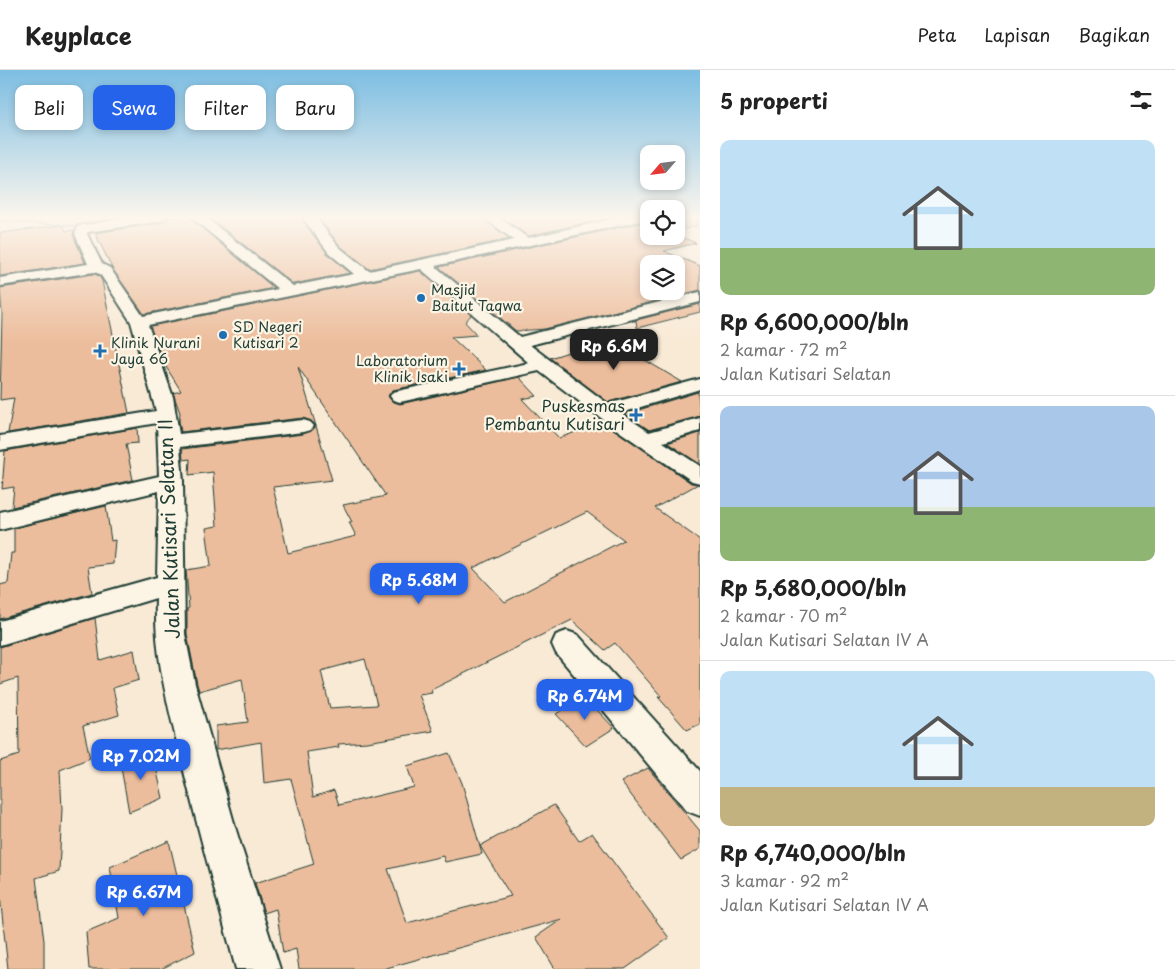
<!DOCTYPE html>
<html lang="id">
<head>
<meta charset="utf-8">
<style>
	body { margin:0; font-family:"Playpen Sans",sans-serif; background:#f2f2f2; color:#222; height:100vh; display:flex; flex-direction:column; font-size:19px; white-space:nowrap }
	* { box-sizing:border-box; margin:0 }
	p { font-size:16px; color:#767676 }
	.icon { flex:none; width:28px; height:28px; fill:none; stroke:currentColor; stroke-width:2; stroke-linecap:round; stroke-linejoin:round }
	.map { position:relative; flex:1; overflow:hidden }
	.sheet { display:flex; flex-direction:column; background:#fff; width:475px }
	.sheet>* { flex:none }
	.hud { position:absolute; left:15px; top:15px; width:475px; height:45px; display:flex; gap:10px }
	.needle { width:32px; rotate:242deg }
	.buttons { position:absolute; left:640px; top:75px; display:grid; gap:10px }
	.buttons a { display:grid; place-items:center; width:45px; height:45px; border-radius:10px; background:#fff; box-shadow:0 2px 8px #0003; font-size:25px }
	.price { position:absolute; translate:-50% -42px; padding:0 11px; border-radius:10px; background:#2563eb; color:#fff; font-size:16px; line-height:32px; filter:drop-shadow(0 1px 2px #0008) }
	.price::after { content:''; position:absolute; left:50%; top:30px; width:15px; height:11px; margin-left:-8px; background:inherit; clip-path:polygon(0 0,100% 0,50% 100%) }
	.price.current { background:#222; color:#fff }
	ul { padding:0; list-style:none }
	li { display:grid; align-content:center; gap:10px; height:265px; padding:0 20px }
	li+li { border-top:1px solid #e0e0e0 }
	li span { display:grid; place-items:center; height:155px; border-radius:10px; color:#555 }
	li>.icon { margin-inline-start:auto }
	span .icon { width:90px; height:90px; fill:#fffc; stroke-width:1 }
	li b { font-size:21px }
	h2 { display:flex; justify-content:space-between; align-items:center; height:60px; padding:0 20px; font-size:21px }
	.tag { padding:0 18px; border-radius:10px; background:#fff; box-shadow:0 2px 8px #0003; font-size:18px; line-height:45px }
	.tag.current { background:#2563eb; color:#fff }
	header { display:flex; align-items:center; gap:30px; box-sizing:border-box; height:70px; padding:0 25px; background:#fff; border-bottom:1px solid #e0e0e0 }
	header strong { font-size:24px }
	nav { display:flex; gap:28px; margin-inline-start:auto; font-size:18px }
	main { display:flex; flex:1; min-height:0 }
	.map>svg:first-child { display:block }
	.built { fill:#f5dcc5 }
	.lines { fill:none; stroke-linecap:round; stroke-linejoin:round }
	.stream { fill:#589399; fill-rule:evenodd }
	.building { fill:#ecbd9c; stroke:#1f3d34; fill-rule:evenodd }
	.minor-casing { stroke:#1f3d34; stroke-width:4 }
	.minor { fill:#fcf5e5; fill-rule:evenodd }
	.poi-dot { fill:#1f6fb2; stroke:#fcf5e5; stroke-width:2 }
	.labels { text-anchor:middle; stroke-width:4.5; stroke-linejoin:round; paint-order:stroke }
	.far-poi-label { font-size:14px; fill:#1f3d34; stroke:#fcf5e5; text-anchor:start }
	.poi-label { font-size:16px; fill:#1f3d34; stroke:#fcf5e5; text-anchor:end }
	.near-street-label { font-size:19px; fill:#1f3d34; stroke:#fcf5e5 }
</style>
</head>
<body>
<header>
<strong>Keyplace</strong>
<nav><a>Peta</a><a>Lapisan</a><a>Bagikan</a></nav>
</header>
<main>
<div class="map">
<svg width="700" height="899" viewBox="0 0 700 899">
	<rect width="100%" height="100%" fill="#f9ead6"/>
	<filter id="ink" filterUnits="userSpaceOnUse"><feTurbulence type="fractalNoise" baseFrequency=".02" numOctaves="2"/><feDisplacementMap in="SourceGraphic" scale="10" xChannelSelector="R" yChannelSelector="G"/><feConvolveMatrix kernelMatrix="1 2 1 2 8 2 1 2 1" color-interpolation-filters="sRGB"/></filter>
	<g filter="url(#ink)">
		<polygon class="built" points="0,147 149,147 78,155 0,151"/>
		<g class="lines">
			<polygon class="stream" points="0,150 77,155 100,152 102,153 77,157 0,152"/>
		</g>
		<g class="building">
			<polygon points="189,147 190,148 274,218 144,244 113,200 95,163 161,153 169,148"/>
			<polygon points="209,147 300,147 328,184 350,203 293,214"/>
			<polygon points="318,147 481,147 510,169 369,199 340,176"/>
			<polygon points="502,147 611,147 528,166"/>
			<path d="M648,147l1,19 27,-1 20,8 -32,8 36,15v24l-155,39 -29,2 -77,-64 201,-44zM649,194h27v27h-27z"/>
			<polygon points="676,147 696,147 697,156 676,161"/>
			<polygon points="63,155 66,161 74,160 73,165 85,193 0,206 0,163"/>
			<path d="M420,201l51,44 -6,7 12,13 -26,2 35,33 -93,20 -5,6 4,5 8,3 119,-27 18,19 -15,3 37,39 45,-16 87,61 7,1 -43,24 45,32v184l-13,6 -29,-33 3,-1 -46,-53 -10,7 -33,-30 -141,70 1,3 -13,2 14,36 -66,11 -29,2 1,3 -32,5 6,45 21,-7 5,15 75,-18 -7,-21 42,-13 13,30 20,71 -37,8 -2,-6 -55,13 19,54 104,-27 -31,-50 74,-41 25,36 13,-8 77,105 -44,31h-70l-19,-32 26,-18 -179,50h-84l-3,-20 -13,4 -7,-44 -12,4 -9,-30 59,-19 -23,-85 -27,4 -3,-41 -45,8v-24l32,-4 -6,-43 -43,12 -2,-7 -10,-50v-25l2,-1 -3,-38 25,-4 -5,-38 11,-2 -4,-54 -24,3 1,-16 -7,1 -1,-11 121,-15 8,-3 5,-5 16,54 -59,7 15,66 68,-17 -7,-14h3l-9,-17 43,-9 -88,-129 18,59 -5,-5 -8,-3 -122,14 -2,-11 1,-8 -7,-20 8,-2 -18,-29 -13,-36zM587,442l37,28 -119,62 -32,-34zM365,589l12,46 -47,3 -9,-37z"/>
			<polygon points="94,204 99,206 102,211 129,343 8,363 14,328 0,330 2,243 0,218"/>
			<polygon points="700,234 700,242 637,258 636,251 632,251"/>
			<polygon points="609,269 650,293 682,312 608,332 550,288"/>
			<polygon points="698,322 700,346 649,360 625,344"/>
			<polygon points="137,358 138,373 126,374 133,410 12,437 14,417 2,419 5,381"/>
			<polygon points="700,363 700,394 667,373"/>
			<polygon points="106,436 111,471 115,470 113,494 88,497 92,523 0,549 0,515 8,513 11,483 14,483 14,458"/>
			<polygon points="95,548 100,590 134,580 139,610 113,618 119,645 83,656 90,688 60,700 62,739 59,801 36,808 44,871 44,899 8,899 0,826 0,691 19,685 18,608 0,614 0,577"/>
			<polygon points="585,627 614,658 586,676 556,644"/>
			<polygon points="152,680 163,728 129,742 120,692"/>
			<polygon points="648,698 700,761 700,779 681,790 621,712"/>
			<polygon points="169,771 195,882 161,899 89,899 86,862 119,848 110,797"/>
		</g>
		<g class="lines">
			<defs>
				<g id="minor">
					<path d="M134,147h33l-6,4 -73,11 -1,2 15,30 8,4 33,48 135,-27 -87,-72h14l88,69 61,-12 -25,-21 -27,-36h13l24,30 30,24 145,-31 -31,-23h15l30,21 93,-21h25l-6,4 -205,45 85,71 180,-45v10l-170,43 78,59 92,-25v10l-79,24 28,19 51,-14v13l-37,11 37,24v17l-8,-2 -79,-54 -74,-56 -139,31 -7,-2 -3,-4 3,-4 136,-29 -108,-94 -273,56 25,72 6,37 124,-14 7,2 4,4 -4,4 -7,2 -123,15 3,34 2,153 10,50 41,146 44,139h-44c-19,-70 -38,-139 -55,-210 -13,-55 -27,-103 -25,-161l-156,47v-24l157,-44 2,-86 -159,39v-18l159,-36 -2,-53 -157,27v-14l156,-25 -25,-89 -31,-48 -6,-2 -94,14v-8l88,-14 -13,-30 3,-8z"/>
					<polygon points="567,561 578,565 700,701 700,746 687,741 556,583 552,574 556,565"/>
				</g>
			</defs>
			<use href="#minor" class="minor-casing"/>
			<use href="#minor" class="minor"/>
		</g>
	</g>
	<linearGradient id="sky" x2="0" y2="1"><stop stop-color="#7dbee3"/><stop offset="0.54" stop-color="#fcf6ed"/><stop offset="1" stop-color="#fcf6ed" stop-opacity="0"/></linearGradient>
	<rect width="700" height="273" fill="url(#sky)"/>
	<g class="poi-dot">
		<circle cx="421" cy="228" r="5"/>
		<circle cx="223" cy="265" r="5"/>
		<path d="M97.5 273.5h5v5h5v5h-5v5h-5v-5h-5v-5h5z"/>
		<path d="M456.5 291.5h5v5h5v5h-5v5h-5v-5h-5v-5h5z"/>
		<path d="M633.5 337.5h5v5h5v5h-5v5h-5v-5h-5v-5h5z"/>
	</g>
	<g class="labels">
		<g class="far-poi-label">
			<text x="431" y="225">Masjid<tspan x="431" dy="16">Baitut Taqwa</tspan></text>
			<text x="233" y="262">SD Negeri<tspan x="233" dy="16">Kutisari 2</tspan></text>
			<text x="111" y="278">Klinik Nurani<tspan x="111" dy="16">Jaya 66</tspan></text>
			<text x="448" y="296" text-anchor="end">Laboratorium<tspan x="448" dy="16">Klinik Isaki</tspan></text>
		</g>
		<g class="poi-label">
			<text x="625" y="342">Puskesmas<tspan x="625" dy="18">Pembantu Kutisari</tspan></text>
		</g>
		<g class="near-street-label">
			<text transform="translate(169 459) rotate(-92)" y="7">Jalan Kutisari Selatan II</text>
		</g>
	</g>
</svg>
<div class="buttons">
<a><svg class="needle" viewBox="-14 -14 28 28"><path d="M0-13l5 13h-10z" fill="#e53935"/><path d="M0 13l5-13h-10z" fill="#767676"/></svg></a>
<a><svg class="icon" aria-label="locate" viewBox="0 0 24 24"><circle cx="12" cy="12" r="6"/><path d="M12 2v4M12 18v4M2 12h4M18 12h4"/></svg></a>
<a><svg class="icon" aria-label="layers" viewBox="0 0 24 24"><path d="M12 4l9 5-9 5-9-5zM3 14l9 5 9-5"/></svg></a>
</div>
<b class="price current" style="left:614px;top:301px">Rp 6.6M</b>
<b class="price" style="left:419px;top:535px">Rp 5.68M</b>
<b class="price" style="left:585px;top:651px">Rp 6.74M</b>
<b class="price" style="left:141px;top:711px">Rp 7.02M</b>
<b class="price" style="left:144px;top:847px">Rp 6.67M</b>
<div class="hud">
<a class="tag">Beli</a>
<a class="tag current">Sewa</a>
<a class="tag">Filter</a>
<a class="tag">Baru</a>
</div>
</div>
<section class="sheet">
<h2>5 properti<svg class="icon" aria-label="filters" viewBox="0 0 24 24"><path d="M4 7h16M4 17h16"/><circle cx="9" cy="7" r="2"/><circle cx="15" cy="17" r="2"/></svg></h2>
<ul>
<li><span style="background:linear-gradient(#bfe0f5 70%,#8fb573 0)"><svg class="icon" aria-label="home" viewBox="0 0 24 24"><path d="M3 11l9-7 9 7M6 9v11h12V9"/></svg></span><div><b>Rp 6,600,000/bln</b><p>2 kamar · 72 m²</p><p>Jalan Kutisari Selatan</p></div></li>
<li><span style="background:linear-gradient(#a9c7e8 65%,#8fb573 0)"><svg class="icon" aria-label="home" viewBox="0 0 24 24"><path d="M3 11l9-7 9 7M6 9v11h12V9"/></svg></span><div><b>Rp 5,680,000/bln</b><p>2 kamar · 70 m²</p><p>Jalan Kutisari Selatan IV A</p></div></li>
<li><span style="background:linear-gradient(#bfe0f5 75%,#c2b280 0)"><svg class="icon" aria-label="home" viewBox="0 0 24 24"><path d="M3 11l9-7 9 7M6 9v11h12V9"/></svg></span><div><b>Rp 6,740,000/bln</b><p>3 kamar · 92 m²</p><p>Jalan Kutisari Selatan IV A</p></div></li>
</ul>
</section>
</main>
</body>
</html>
